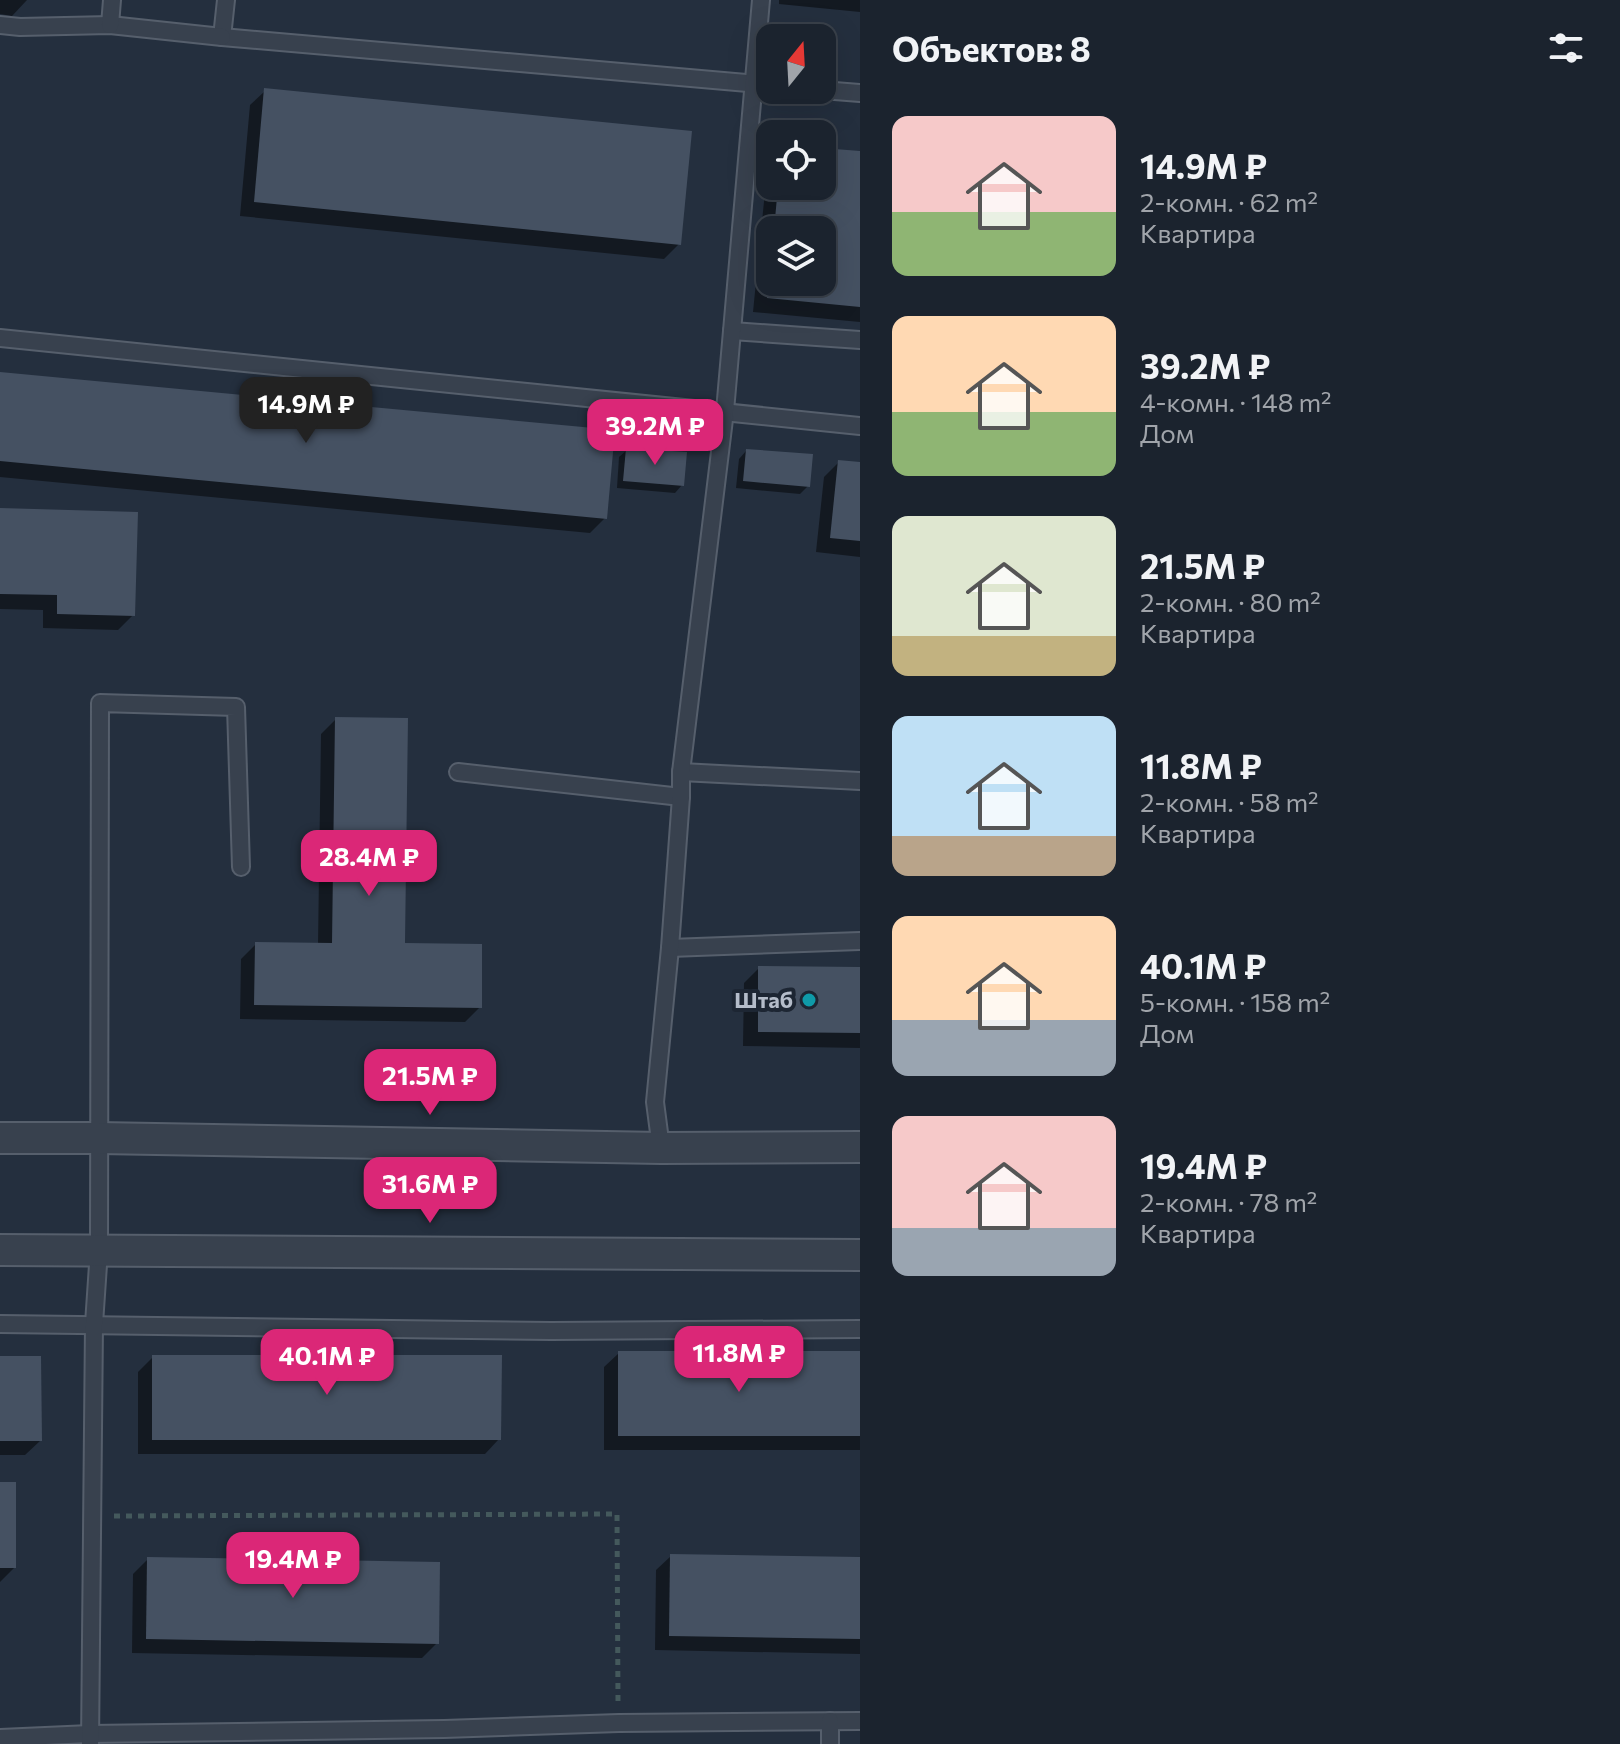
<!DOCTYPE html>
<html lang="ru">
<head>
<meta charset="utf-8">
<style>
	body { margin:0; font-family:Commissioner,sans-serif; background:#242b36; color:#f1f3f6; height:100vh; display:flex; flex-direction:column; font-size:30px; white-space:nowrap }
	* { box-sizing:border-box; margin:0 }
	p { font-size:26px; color:#a0a4aa }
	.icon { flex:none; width:44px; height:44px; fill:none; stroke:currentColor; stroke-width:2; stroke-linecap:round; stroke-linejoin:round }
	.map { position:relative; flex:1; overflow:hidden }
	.panel { display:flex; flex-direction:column; background:#1b232e; width:760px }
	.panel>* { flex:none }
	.needle { width:52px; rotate:18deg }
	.controls { position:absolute; left:756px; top:24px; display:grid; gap:16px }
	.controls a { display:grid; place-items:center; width:80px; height:80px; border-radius:16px; background:#1b232e; box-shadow:0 8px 32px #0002,0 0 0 2px #39404a; font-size:40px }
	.price { position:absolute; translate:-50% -68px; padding:0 18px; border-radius:16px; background:#db2777; color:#fff; font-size:26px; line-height:52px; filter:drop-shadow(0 2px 4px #0008) }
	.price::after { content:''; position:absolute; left:50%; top:48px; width:24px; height:18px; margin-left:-12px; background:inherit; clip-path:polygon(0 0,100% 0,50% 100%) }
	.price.active { background:#222; color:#fff }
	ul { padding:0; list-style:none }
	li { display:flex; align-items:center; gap:24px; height:200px; padding:0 32px }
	li span { display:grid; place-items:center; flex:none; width:224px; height:160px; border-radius:16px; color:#555 }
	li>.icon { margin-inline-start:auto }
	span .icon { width:96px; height:96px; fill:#fffc; stroke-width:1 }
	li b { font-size:34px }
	h2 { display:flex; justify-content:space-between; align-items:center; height:96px; padding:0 32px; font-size:34px }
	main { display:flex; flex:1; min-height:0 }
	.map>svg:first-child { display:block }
	.shadow { fill:#0007; fill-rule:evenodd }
	.building { fill:#455162 }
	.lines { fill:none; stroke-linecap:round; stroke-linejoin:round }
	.lane-casing { stroke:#565f6c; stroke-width:20 }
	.street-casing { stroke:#565f6c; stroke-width:34 }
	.path { stroke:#44595c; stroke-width:5; stroke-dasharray:6 6; stroke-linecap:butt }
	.lane { stroke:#38414e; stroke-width:16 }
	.street { stroke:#38414e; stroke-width:30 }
	.culture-dot { fill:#0f9aa8; stroke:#1d2633; stroke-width:3 }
	.labels { text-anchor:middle; stroke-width:8; stroke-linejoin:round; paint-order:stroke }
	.poi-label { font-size:22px; font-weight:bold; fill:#b4bcc9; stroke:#1d2633; text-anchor:end }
</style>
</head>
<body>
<main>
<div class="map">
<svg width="860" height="1744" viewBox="0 0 860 1744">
	<rect width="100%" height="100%" fill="#242f3e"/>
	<g class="shadow">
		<polygon points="0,0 27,0 12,16 0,14"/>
		<polygon points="779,0 860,0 860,12 779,4"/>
		<polygon points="265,91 679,244 664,259 240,216 250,105"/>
		<path d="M822,150l38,3v169l-107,-10 15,-151 2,-3v28h52zM770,230h52v52h-52z"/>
		<polygon points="0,374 605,518 590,533 0,477"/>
		<polygon points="627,450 682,485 675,493 617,488 619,457"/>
		<polygon points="746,451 808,486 800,494 736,488 739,459"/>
		<polygon points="839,462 860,464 860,557 816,552 824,477"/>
		<polygon points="0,510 133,615 118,630 43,628 43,610 0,609"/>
		<polygon points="336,719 403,945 480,1007 465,1022 240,1019 241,959 256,944 318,945 321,734"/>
		<polygon points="759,968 860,969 860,1048 743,1046 744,983"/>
		<polygon points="619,1353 860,1353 860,1450 604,1450 604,1367"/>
		<polygon points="153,1357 499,1439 485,1454 138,1454 138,1372"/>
		<polygon points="0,1358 40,1441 25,1455 0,1455"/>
		<polygon points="0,1483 14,1568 0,1582"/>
		<polygon points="671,1556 860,1559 860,1654 655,1650 656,1570"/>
		<polygon points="148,1559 437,1643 422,1658 132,1653 133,1574"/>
	</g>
	<g class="building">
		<polygon points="264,88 692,131 681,245 254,202"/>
		<polygon points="822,148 860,151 860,307 767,298 769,282 822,282 822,230 774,230 778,186 822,186"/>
		<polygon points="0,372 615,430 607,519 0,461"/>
		<polygon points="626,448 687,452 684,486 623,481"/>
		<polygon points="746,449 813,454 810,487 743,481"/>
		<polygon points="838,460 860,462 860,541 830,538"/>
		<polygon points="0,508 138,512 135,616 57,614 57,595 0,594"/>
		<polygon points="335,717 408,718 405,943 482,944 482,1008 254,1005 255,942 332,943"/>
		<polygon points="758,966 860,967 860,1033 758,1032"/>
		<rect x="618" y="1351" width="242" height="85"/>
		<polygon points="152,1355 502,1355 501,1440 152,1440"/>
		<polygon points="0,1356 41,1356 42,1441 0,1441"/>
		<rect x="0" y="1482" width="16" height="86"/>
		<polygon points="670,1554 860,1557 860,1639 669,1636"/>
		<polygon points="147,1557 440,1562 439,1644 146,1639"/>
	</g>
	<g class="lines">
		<defs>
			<g id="lane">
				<polyline points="226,0 222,37 770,85"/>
				<polyline points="0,25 20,27 110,25 222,37"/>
				<polyline points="110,25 112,0"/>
				<polyline points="822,90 860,93"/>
				<polyline points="732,331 860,340"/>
				<polyline points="0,338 860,426"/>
				<polyline points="458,772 681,797"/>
				<polyline points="681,772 860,781"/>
				<polyline points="670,948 860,941"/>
				<polyline points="661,1148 655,1102 670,948 681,797 681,772 725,411 761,0"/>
				<polyline points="0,1324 551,1331 860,1329"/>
				<polyline points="0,1738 90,1734 444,1729 619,1723 860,1721"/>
				<polyline points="90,1744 94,1324 99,1250 100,703 236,707 241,867"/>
				<polyline points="830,1744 830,1721"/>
			</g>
			<g id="street">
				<polyline points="0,1138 99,1138 661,1148 860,1147"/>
				<polyline points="0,1250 860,1255"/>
			</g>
		</defs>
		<use href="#lane" class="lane-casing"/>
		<use href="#street" class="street-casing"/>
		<polyline class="path" points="114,1516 617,1514 618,1702"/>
		<use href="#lane" class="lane"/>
		<use href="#street" class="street"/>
	</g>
	<circle class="culture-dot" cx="809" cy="1000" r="8"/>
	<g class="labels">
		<g class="poi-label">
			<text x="793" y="1008">Штаб</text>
		</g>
	</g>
</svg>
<div class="controls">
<a><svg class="needle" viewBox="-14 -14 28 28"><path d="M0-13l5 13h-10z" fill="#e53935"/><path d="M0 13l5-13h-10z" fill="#a0a4aa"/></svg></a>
<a><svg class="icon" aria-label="locate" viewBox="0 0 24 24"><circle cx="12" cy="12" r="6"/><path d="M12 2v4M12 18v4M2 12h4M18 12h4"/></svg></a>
<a><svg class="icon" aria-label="layers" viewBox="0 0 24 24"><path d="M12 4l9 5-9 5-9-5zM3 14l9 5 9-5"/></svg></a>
</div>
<b class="price active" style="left:306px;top:445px">14.9M ₽</b>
<b class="price" style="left:655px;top:467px">39.2M ₽</b>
<b class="price" style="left:369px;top:898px">28.4M ₽</b>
<b class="price" style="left:430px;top:1117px">21.5M ₽</b>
<b class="price" style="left:430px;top:1225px">31.6M ₽</b>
<b class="price" style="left:739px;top:1394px">11.8M ₽</b>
<b class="price" style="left:327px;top:1397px">40.1M ₽</b>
<b class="price" style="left:293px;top:1600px">19.4M ₽</b>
</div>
<section class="panel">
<h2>Объектов: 8<svg class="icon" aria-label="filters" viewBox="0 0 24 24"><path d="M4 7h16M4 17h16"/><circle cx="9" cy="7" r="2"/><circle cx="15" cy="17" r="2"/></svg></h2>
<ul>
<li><span style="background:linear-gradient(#f6c9c9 60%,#8fb573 0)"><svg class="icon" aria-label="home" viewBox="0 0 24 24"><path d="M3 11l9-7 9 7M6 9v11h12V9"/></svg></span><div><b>14.9M ₽</b><p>2-комн. · 62 m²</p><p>Квартира</p></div></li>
<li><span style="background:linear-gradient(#ffd9b3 60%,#8fb573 0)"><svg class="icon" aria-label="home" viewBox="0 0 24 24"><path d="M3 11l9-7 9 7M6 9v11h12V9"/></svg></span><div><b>39.2M ₽</b><p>4-комн. · 148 m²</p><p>Дом</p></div></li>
<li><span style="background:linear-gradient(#dfe7d0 75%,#c2b280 0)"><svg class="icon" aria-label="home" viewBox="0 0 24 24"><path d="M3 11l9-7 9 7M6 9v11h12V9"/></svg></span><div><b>21.5M ₽</b><p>2-комн. · 80 m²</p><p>Квартира</p></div></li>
<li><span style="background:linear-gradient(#bfe0f5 75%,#b9a48a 0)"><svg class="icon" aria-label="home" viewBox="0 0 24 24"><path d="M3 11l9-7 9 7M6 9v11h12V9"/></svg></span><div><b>11.8M ₽</b><p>2-комн. · 58 m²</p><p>Квартира</p></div></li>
<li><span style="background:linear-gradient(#ffd9b3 65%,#9aa5b1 0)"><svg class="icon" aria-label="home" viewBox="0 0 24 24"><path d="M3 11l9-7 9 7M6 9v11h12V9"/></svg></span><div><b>40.1M ₽</b><p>5-комн. · 158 m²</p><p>Дом</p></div></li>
<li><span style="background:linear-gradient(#f6c9c9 70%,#9aa5b1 0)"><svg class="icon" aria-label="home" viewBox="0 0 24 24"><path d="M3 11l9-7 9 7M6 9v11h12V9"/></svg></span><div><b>19.4M ₽</b><p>2-комн. · 78 m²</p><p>Квартира</p></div></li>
</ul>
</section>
</main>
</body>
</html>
